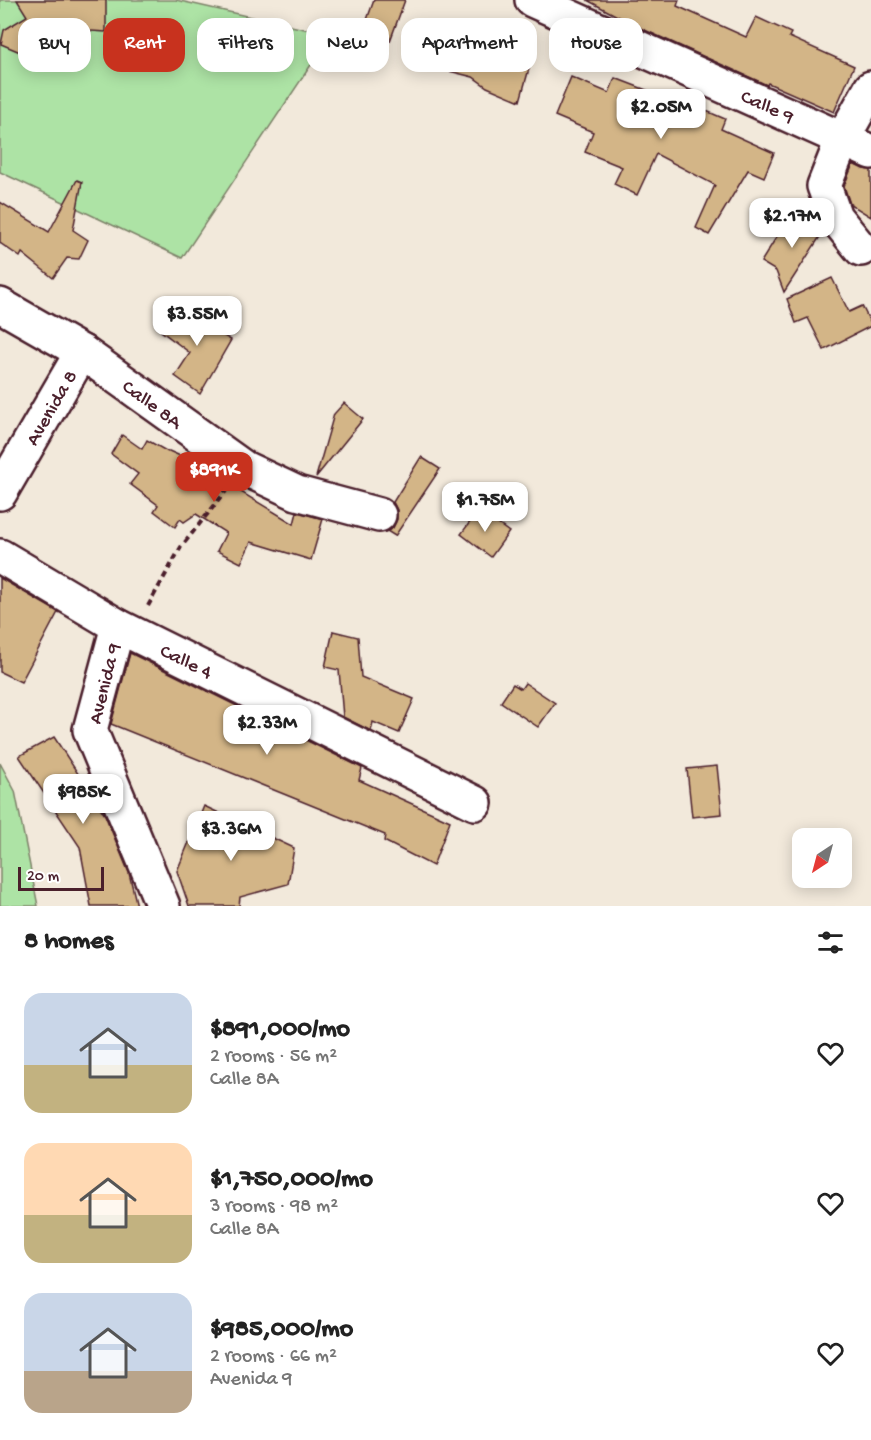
<!DOCTYPE html>
<html lang="en">
<head>
<meta charset="utf-8">
<style>
	body { margin:0; font-family:"Gochi Hand",sans-serif; background:#f6f6f6; color:#222; height:100vh; display:flex; flex-direction:column; font-size:22px; white-space:nowrap }
	* { box-sizing:border-box; margin:0 }
	p { font-size:20px; color:#767676 }
	.icon { flex:none; width:33px; height:33px; fill:none; stroke:currentColor; stroke-width:2; stroke-linecap:round; stroke-linejoin:round }
	.map { position:relative; height:906px; overflow:hidden }
	.sheet { display:flex; flex-direction:column; background:#fff; flex:1 }
	.sheet>* { flex:none }
	.guide { position:absolute; left:18px; top:18px; width:836px; height:54px; display:flex; gap:12px }
	.needle { width:39px; rotate:216deg }
	.controls { position:absolute; left:792px; top:828px; display:grid; gap:12px }
	.controls a { display:grid; place-items:center; width:60px; height:60px; border-radius:12px; background:#fff; box-shadow:0 3px 15px #0003; font-size:30px }
	.scale { position:absolute; left:18px; bottom:15px; width:86px; box-sizing:border-box; padding-left:6px; border:3px solid #4a1f2b; border-top:0; font-size:16px; line-height:21px; white-space:nowrap; color:#4a1f2b; -webkit-text-stroke:4px #fff; paint-order:stroke }
	.price { position:absolute; translate:-50% -51px; padding:0 14px; border-radius:12px; background:#fff; color:#222; font-size:20px; line-height:39px; filter:drop-shadow(0 2px 3px #0008) }
	.price::after { content:''; position:absolute; left:50%; top:36px; width:18px; height:14px; margin-left:-9px; background:inherit; clip-path:polygon(0 0,100% 0,50% 100%) }
	.price.selected { background:#c8321e; color:#fff }
	ul { padding:0; list-style:none }
	li { display:flex; align-items:center; gap:18px; height:150px; padding:0 24px }
	li span { display:grid; place-items:center; flex:none; width:168px; height:120px; border-radius:18px; color:#555 }
	li>.icon { margin-inline-start:auto }
	span .icon { width:72px; height:72px; fill:#fffc; stroke-width:1 }
	li b { font-size:26px }
	h2 { display:flex; justify-content:space-between; align-items:center; height:72px; padding:0 24px; font-size:26px }
	.tag { padding:0 21px; border-radius:18px; background:#fff; box-shadow:0 3px 15px #0003; font-size:21px; line-height:54px }
	.tag.selected { background:#c8321e; color:#fff }
	.map>svg:first-child { display:block }
	.green { fill:#ade3a5; stroke:#7c8168; stroke-width:1.5 }
	.building { fill:#d3b587; stroke:#4a1f2b; stroke-width:1.5 }
	.lines { fill:none; stroke-linecap:round; stroke-linejoin:round }
	.street-casing { stroke:#4a1f2b; stroke-width:38 }
	.path { stroke:#4a1f2b; stroke-width:4; stroke-dasharray:6 4.5; stroke-linecap:butt }
	.street { stroke:#fff; stroke-width:33 }
	.labels { text-anchor:middle; stroke-width:5; stroke-linejoin:round; paint-order:stroke }
	.street-label { font-size:20px; fill:#4a1f2b; stroke:#fff }
</style>
</head>
<body>
<div class="map">
<svg width="871" height="906" viewBox="0 0 871 906">
	<rect width="100%" height="100%" fill="#f2e9db"/>
	<filter id="ink" filterUnits="userSpaceOnUse"><feTurbulence type="fractalNoise" baseFrequency=".0167" numOctaves="2"/><feDisplacementMap in="SourceGraphic" scale="12" xChannelSelector="R" yChannelSelector="G"/><feConvolveMatrix kernelMatrix="1 2 1 2 8 2 1 2 1" color-interpolation-filters="sRGB"/></filter>
	<g filter="url(#ink)">
		<g class="green">
			<polygon points="0,0 176,0 331,35 182,258 0,172"/>
			<polygon points="0,763 15,791 38,906 0,906"/>
		</g>
		<g class="building">
			<polygon points="17,0 106,0 106,32 45,28 32,57 1,44 4,30 27,16"/>
			<polygon points="374,0 405,0 390,41 363,31"/>
			<polygon points="587,0 679,0 677,6 746,37 756,17 791,33 789,37 854,66 834,112 768,83 767,85 638,27"/>
			<polygon points="464,27 505,50 511,43 532,58 520,101 487,87 473,77 445,70"/>
			<polygon points="571,77 609,93 615,78 654,93 653,95 701,117 704,110 725,119 721,129 774,153 764,177 748,170 709,235 696,228 715,185 656,154 637,195 614,184 622,167 585,152 593,132 555,116"/>
			<polygon points="853,164 863,169 871,170 871,217 850,204 844,186"/>
			<polygon points="77,180 82,182 73,230 88,240 79,259 67,258 53,278 22,253 20,257 0,243 0,202 49,232"/>
			<polygon points="807,215 817,221 823,232 784,292 776,271 761,262 787,220 799,227"/>
			<polygon points="832,278 849,312 862,306 871,324 871,326 824,350 808,318 796,323 787,299"/>
			<polygon points="176,311 188,320 193,312 227,331 224,336 231,340 200,394 175,376 190,353 161,331"/>
			<polygon points="344,403 363,419 316,477 334,414"/>
			<polygon points="122,435 142,449 147,440 168,452 169,451 187,459 189,455 211,467 208,472 294,524 297,512 323,519 311,560 251,542 241,563 217,551 226,533 196,514 184,522 180,519 175,527 154,511 158,505 130,484 138,474 111,454"/>
			<polygon points="421,457 440,469 395,536 387,531 393,528 397,519 397,510 393,502"/>
			<polygon points="479,510 509,532 491,557 461,534"/>
			<polygon points="0,578 58,612 21,682 0,672"/>
			<polygon points="333,631 358,637 361,677 414,699 399,733 373,722 371,731 343,717 339,670 325,667"/>
			<polygon points="130,653 362,768 359,780 450,821 433,866 384,841 385,835 111,724"/>
			<polygon points="525,683 555,703 538,727 501,702 513,684 521,689"/>
			<polygon points="54,737 105,815 129,873 137,906 91,906 80,847 19,756"/>
			<polygon points="717,766 722,814 692,817 687,769"/>
			<polygon points="204,806 294,848 288,884 240,897 239,906 189,906 177,871"/>
		</g>
		<g class="lines">
			<defs>
				<g id="street">
					<polyline points="532,0 871,152"/>
					<polyline points="861,249 835,217 824,186 843,138 871,88"/>
					<polyline points="0,305 82,352 244,468 297,493 379,515"/>
					<polyline points="0,493 82,352"/>
					<polyline points="0,556 118,626 475,803"/>
					<polyline points="118,626 90,730 163,906"/>
				</g>
			</defs>
			<use href="#street" class="street-casing"/>
			<polyline class="path" points="148,606 181,547 226,491"/>
			<use href="#street" class="street"/>
		</g>
	</g>
	<g class="labels">
		<g class="street-label">
			<text transform="translate(768 105) rotate(24)" y="7">Calle 9</text>
			<text transform="translate(153 403) rotate(36)" y="7">Calle 8A</text>
			<text transform="translate(50 407) rotate(-60)" y="7">Avenida 8</text>
			<text transform="translate(187 660) rotate(26)" y="7">Calle 4</text>
			<text transform="translate(103 683) rotate(-76)" y="7">Avenida 9</text>
		</g>
	</g>
</svg>
<div class="controls">
<a><svg class="needle" viewBox="-14 -14 28 28"><path d="M0-13l5 13h-10z" fill="#e53935"/><path d="M0 13l5-13h-10z" fill="#767676"/></svg></a>
</div>
<div class="scale">20 m</div>
<b class="price" style="left:661px;top:140px">$2.05M</b>
<b class="price" style="left:792px;top:249px">$2.17M</b>
<b class="price" style="left:197px;top:347px">$3.55M</b>
<b class="price selected" style="left:214px;top:503px">$891K</b>
<b class="price" style="left:485px;top:533px">$1.75M</b>
<b class="price" style="left:267px;top:756px">$2.33M</b>
<b class="price" style="left:83px;top:825px">$985K</b>
<b class="price" style="left:231px;top:862px">$3.36M</b>
<div class="guide">
<a class="tag">Buy</a>
<a class="tag selected">Rent</a>
<a class="tag">Filters</a>
<a class="tag">New</a>
<a class="tag">Apartment</a>
<a class="tag">House</a>
</div>
</div>
<section class="sheet">
<h2>8 homes<svg class="icon" aria-label="filters" viewBox="0 0 24 24"><path d="M4 7h16M4 17h16"/><circle cx="9" cy="7" r="2"/><circle cx="15" cy="17" r="2"/></svg></h2>
<ul>
<li><span style="background:linear-gradient(#c9d6e8 60%,#c2b280 0)"><svg class="icon" aria-label="home" viewBox="0 0 24 24"><path d="M3 11l9-7 9 7M6 9v11h12V9"/></svg></span><div><b>$891,000/mo</b><p>2 rooms · 56 m²</p><p>Calle 8A</p></div><svg class="icon" aria-label="heart" viewBox="0 0 24 24"><path d="M12 20l-8-8c-3-5 5-10 8-4 3-6 11-1 8 4z"/></svg></li>
<li><span style="background:linear-gradient(#ffd9b3 60%,#c2b280 0)"><svg class="icon" aria-label="home" viewBox="0 0 24 24"><path d="M3 11l9-7 9 7M6 9v11h12V9"/></svg></span><div><b>$1,750,000/mo</b><p>3 rooms · 98 m²</p><p>Calle 8A</p></div><svg class="icon" aria-label="heart" viewBox="0 0 24 24"><path d="M12 20l-8-8c-3-5 5-10 8-4 3-6 11-1 8 4z"/></svg></li>
<li><span style="background:linear-gradient(#c9d6e8 65%,#b9a48a 0)"><svg class="icon" aria-label="home" viewBox="0 0 24 24"><path d="M3 11l9-7 9 7M6 9v11h12V9"/></svg></span><div><b>$985,000/mo</b><p>2 rooms · 66 m²</p><p>Avenida 9</p></div><svg class="icon" aria-label="heart" viewBox="0 0 24 24"><path d="M12 20l-8-8c-3-5 5-10 8-4 3-6 11-1 8 4z"/></svg></li>
</ul>
</section>
</body>
</html>
